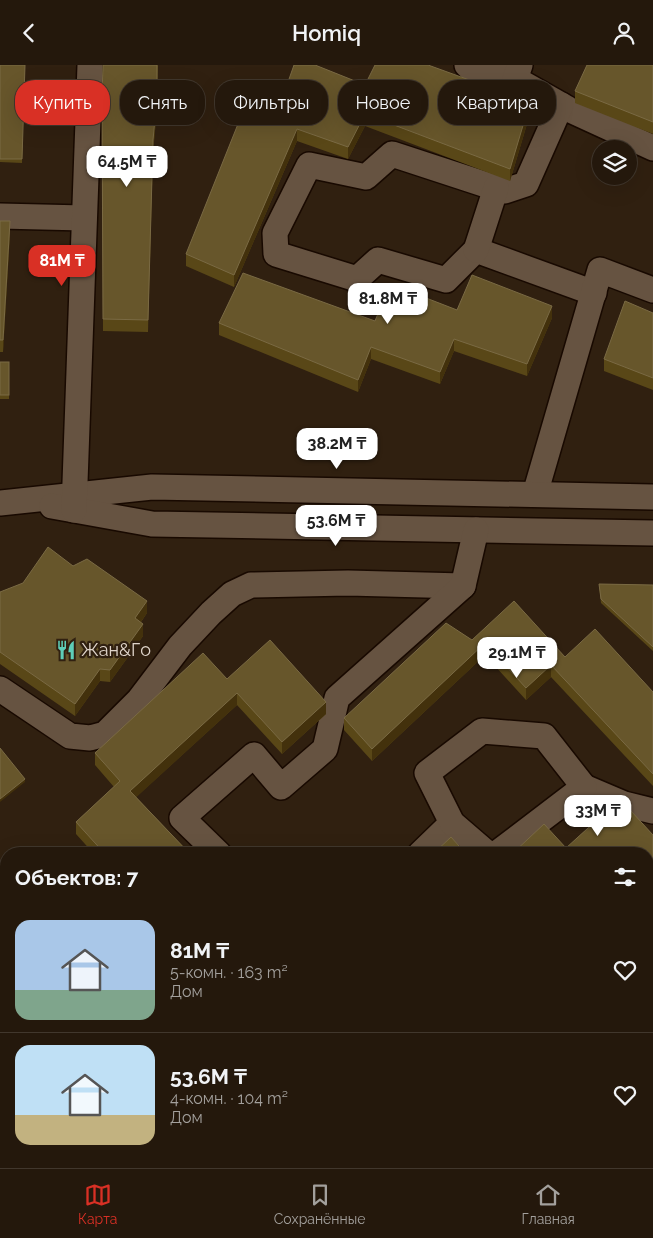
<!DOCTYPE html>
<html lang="ru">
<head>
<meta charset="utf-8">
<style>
	body { margin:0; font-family:Raleway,sans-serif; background:#30251a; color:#f1f3f6; height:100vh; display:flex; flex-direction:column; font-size:19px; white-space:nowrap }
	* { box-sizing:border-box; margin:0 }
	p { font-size:16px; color:#a3a09d }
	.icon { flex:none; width:28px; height:28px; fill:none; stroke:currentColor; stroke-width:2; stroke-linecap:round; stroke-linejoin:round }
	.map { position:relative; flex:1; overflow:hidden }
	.details { position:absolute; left:0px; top:782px; width:654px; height:321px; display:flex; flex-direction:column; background:#24180c; border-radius:20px 20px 0 0; box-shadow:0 5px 20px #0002,0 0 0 1px #41372d }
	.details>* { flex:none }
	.top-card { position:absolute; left:15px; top:15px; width:624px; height:45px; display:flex; gap:10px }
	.controls { position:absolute; left:592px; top:75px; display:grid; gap:10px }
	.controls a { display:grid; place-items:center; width:45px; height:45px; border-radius:50%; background:#24180c; box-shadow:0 5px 20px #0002,0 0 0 1px #41372d; font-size:25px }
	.price { position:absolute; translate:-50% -42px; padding:0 11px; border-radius:10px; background:#fff; color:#222; font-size:16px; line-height:32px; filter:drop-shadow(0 1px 2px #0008) }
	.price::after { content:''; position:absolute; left:50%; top:30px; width:15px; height:11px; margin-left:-8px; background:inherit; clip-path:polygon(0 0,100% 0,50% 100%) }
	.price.active { background:#d93025; color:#fff }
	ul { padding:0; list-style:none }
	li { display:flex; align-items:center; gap:15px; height:125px; padding:0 15px }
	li+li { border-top:1px solid #41372d }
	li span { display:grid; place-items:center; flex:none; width:140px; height:100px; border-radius:15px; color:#555 }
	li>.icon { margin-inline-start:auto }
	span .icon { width:60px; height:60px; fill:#fffc; stroke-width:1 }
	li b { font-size:21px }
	h2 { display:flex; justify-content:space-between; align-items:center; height:60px; padding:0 15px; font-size:21px }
	.chip { padding:0 18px; border-radius:20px; background:#24180c; box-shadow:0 5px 20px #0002,0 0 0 1px #41372d; font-size:18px; line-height:45px }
	.chip.active { background:#d93025; color:#fff }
	header { display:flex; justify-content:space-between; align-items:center; height:65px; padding:0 15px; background:#24180c; font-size:22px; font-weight:600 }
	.dock { display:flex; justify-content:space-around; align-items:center; height:70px; border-top:1px solid #41372d; background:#24180c; font-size:14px; color:#a3a09d }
	.dock a { display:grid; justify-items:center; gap:2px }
	.dock .active { color:#d93025 }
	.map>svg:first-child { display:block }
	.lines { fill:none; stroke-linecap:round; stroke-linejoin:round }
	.minor-casing { stroke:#180900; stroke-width:28 }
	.minor { stroke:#665341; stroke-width:25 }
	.wall { fill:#594717 }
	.shaded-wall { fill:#43310c }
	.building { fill:#67562b; stroke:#7a6a44 }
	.labels { text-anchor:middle; stroke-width:4.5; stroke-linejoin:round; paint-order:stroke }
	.poi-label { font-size:18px; fill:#dfd4ca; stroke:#302010; text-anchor:start }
</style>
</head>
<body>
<header><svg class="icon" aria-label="back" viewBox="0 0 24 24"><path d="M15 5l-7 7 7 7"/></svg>Homiq<svg class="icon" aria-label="person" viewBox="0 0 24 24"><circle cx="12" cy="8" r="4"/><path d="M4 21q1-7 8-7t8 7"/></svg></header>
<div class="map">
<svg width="653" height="1103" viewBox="0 0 653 1103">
	<rect width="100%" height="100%" fill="#302010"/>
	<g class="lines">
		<defs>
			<g id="minor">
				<polyline points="467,0 471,4 515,14"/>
				<polyline points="520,0 515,14 568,44 653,83"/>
				<polyline points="561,40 526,119 505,126 392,89 366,112 309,100 275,168 276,189 357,214 378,195 446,215 476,185 594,228"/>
				<polyline points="0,151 84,153"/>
				<polyline points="476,185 496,123"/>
				<polyline points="535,429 600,205 653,225"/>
				<polyline points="0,438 152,422 653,432"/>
				<polyline points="52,441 152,459 653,468"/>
				<polyline points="74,445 90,0"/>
				<polyline points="0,624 70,671 90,673 105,669 139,635 180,581 211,548 232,529 251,520 348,518 463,521"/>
				<polyline points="584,722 624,739 653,746"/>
				<polyline points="219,789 182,753 254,690 281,722 325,684 337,633 463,521 476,465"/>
				<polyline points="420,789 452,758"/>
				<polyline points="488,789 452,758 427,708 482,666 544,671 584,722 496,789"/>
				<polyline points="0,837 6,837"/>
				<polyline points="0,899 6,898"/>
				<polyline points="205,1098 208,1103"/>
				<polyline points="435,1098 440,1103"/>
				<polyline points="346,1103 351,1098"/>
				<polyline points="649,1103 653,1099"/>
			</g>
		</defs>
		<use href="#minor" class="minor-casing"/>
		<use href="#minor" class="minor"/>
	</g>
	<g class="wall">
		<polygon points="0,0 25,0 22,98 0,97"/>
		<polygon points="158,0 157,45 153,87 148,267 103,266 102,43"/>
		<polygon points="653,0 653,69 575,38 575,26"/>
		<polygon points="365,20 530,49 510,116 365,61 348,94 297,76 234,222 186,201 186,189 276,51"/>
		<polygon points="0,156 10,168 3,287 0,287"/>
		<polygon points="457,245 552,253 527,311 454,286 440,319 371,294 358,327 219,270 219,258 375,256"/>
		<polygon points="653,248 653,325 604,306 604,294"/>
		<rect x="0" y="297" width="9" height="37"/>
		<polygon points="73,501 147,548 141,557 143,571 110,617 100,616 75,651 0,599 0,527"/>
		<polygon points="599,519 653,520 653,586 601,538"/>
		<polygon points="472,575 565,592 653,627 653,721 551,612 526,635 485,590 372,696 344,665 344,653"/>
		<polygon points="227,614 326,649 282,689 237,640 136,732 190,789 94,789 76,769 76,757 114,722 95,700 95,688"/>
	</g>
	<g class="shaded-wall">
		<polygon points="158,0 157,45 153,87 148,267 153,75"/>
		<polygon points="530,37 530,49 510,116 510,104"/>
		<polygon points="365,49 365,61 348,94 348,82"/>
		<polygon points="297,64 297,76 234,222 234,210"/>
		<polygon points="10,156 10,168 3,287 3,275"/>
		<polygon points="552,241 552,253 527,311 527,299"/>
		<polygon points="454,274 454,286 440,319 440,307"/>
		<polygon points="371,282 371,294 358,327 358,315"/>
		<polygon points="147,536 147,548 135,565 135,553"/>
		<polygon points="143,559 143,571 110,617 110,605"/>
		<polygon points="485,578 485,590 372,696 372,684"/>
		<polygon points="551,600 551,612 526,635 526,623"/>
		<polygon points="100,604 100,616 75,651 75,639"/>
		<polygon points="237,628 237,640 130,738 130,726"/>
		<polygon points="326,637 326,649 282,689 282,677"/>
		<polygon points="25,714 25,717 0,737 0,734"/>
		<polygon points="653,792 653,804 648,808 648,797"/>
	</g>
	<g class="building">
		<polygon points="0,0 25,0 22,94 0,94"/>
		<polygon points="103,0 157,0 157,33 153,75 148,255 103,254 102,31"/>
		<polygon points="294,0 315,0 365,20 375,0 428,0 530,37 510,104 365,49 348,82 297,64 234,210 186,189 246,39 276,51"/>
		<polygon points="587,0 653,0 653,57 575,26"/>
		<polygon points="0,156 10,156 3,275 0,275"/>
		<polygon points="243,208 375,256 390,219 457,245 472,210 552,241 527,299 454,274 440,307 371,282 358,315 219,258"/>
		<polygon points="625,236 653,248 653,313 604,294"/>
		<rect x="0" y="297" width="9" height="33"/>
		<polygon points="48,482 73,501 87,494 147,536 135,553 143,559 110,605 100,604 75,639 0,587 0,527 23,518"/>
		<polygon points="599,519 653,520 653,582 601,534"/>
		<polygon points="514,536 565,592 595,564 653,627 653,709 551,600 526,623 485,578 372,684 344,653 446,558 472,575"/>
		<polygon points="270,575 326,637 282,677 237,628 130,726 190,789 105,789 76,757 120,716 95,688 203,588 227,614"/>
		<polygon points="0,683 25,714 0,734"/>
		<polygon points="620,734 653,770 653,792 648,797 648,789 512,789 544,759 566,783"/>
		<polygon points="451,772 466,789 433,789"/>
		<polygon points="393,1098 417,1098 422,1103 387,1103"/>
	</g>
	<defs>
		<symbol id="restaurant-bare" viewBox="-9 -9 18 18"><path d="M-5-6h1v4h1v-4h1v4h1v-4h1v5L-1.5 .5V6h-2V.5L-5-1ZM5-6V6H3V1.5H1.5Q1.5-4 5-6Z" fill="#5eceb8" stroke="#302010" stroke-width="2.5" paint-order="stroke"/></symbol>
	</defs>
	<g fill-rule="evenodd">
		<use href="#restaurant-bare" x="52" y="571" width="28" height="28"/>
	</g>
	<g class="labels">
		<g class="poi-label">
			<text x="81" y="591">Жан&amp;Го</text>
		</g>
	</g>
</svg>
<div class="controls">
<a><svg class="icon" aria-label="layers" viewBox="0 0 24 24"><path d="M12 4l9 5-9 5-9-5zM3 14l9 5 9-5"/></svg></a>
</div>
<b class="price" style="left:127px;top:123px">64.5M ₸</b>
<b class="price active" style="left:62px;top:222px">81M ₸</b>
<b class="price" style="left:388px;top:260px">81.8M ₸</b>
<b class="price" style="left:337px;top:405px">38.2M ₸</b>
<b class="price" style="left:336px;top:482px">53.6M ₸</b>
<b class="price" style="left:517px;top:614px">29.1M ₸</b>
<b class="price" style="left:598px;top:772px">33M ₸</b>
<div class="top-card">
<a class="chip active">Купить</a>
<a class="chip">Снять</a>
<a class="chip">Фильтры</a>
<a class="chip">Новое</a>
<a class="chip">Квартира</a>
</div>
<section class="details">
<h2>Объектов: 7<svg class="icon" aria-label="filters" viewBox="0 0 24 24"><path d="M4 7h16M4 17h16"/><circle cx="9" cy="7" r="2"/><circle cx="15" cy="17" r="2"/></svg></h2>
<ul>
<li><span style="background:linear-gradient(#a9c7e8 70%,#7fa58c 0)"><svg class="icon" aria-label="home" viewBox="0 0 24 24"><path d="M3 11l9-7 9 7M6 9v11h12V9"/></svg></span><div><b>81M ₸</b><p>5-комн. · 163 m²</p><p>Дом</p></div><svg class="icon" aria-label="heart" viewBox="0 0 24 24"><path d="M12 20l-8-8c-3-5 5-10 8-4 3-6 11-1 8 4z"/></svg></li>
<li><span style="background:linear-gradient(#bfe0f5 70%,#c2b280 0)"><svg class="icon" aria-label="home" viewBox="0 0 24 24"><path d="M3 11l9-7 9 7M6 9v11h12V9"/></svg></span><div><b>53.6M ₸</b><p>4-комн. · 104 m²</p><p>Дом</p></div><svg class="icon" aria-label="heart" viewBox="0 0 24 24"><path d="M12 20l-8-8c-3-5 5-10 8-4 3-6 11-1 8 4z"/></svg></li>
</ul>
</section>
</div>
<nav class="dock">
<a class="active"><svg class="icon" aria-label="map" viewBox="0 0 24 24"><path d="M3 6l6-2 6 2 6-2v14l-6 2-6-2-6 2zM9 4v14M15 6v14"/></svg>Карта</a>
<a><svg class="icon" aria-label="saved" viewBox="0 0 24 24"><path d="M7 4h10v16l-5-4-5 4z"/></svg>Сохранённые</a>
<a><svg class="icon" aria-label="home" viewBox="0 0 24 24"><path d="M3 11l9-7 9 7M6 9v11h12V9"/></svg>Главная</a>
</nav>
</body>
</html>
